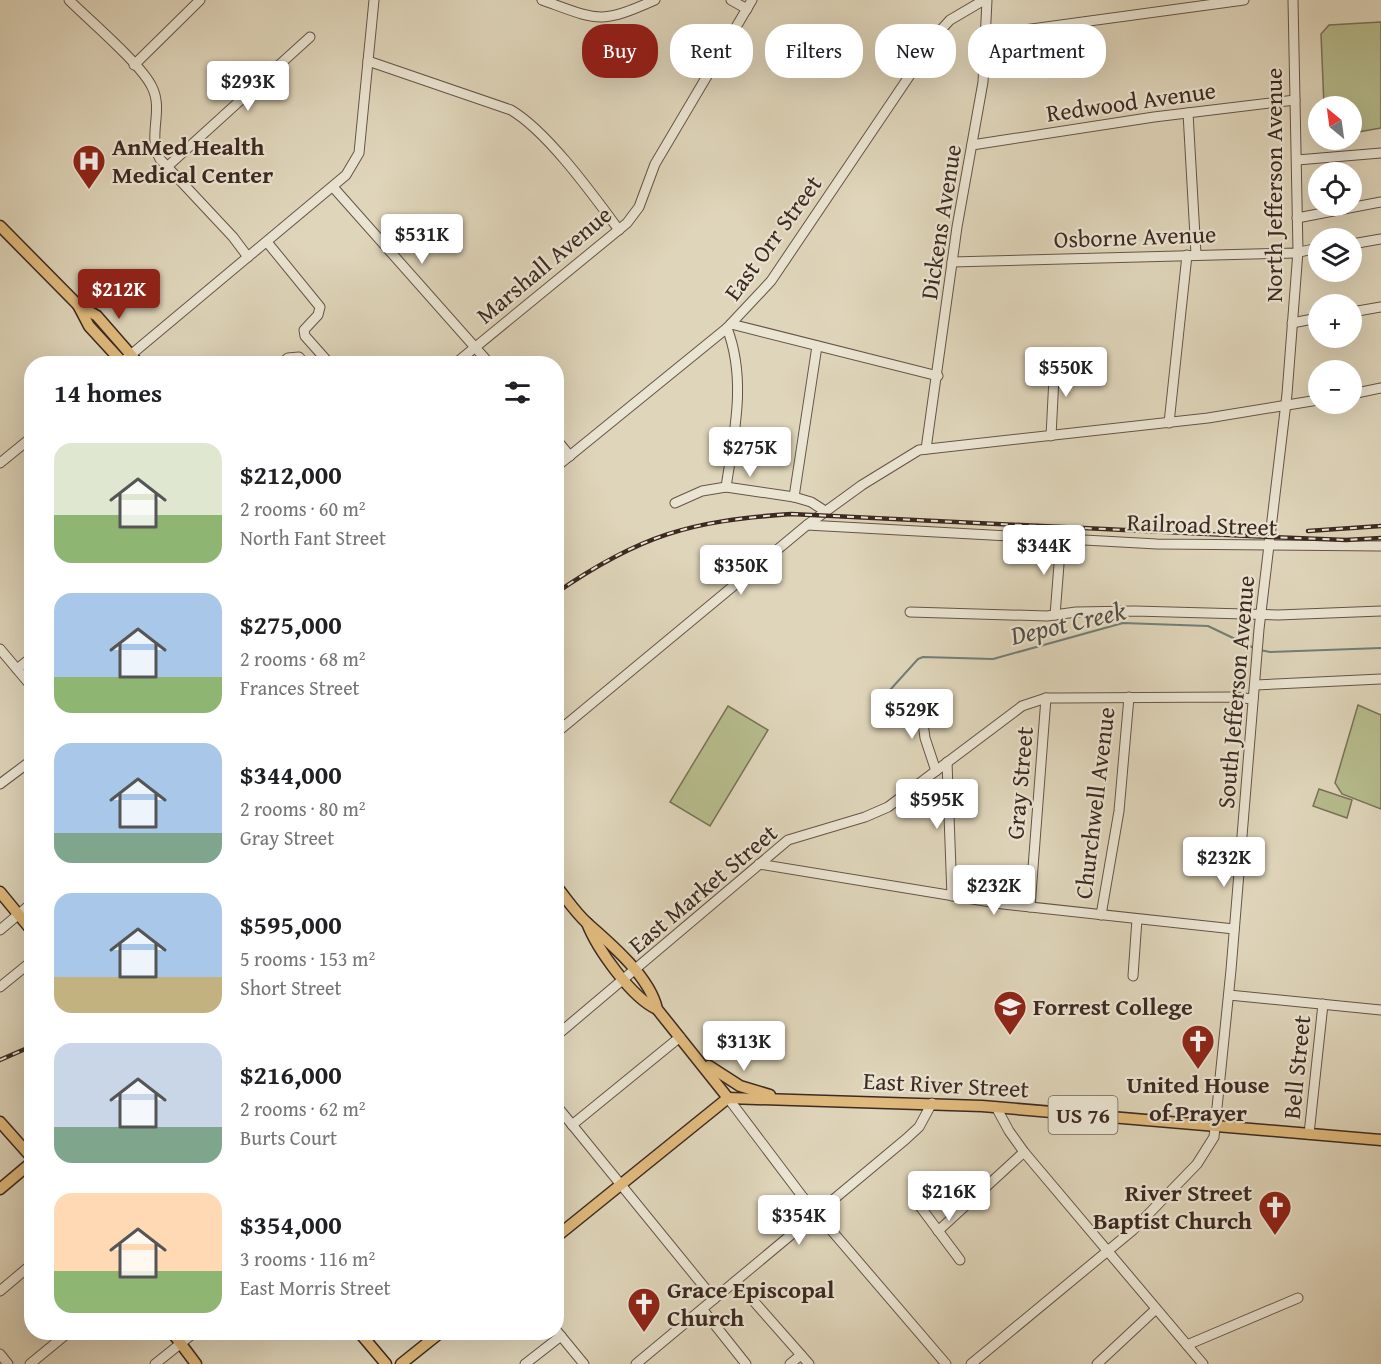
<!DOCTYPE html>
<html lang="en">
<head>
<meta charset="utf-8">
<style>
	body { margin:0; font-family:"Gentium Book Plus",serif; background:#f2f2f2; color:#202124; height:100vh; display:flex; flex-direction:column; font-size:22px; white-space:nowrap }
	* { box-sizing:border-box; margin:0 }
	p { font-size:20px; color:#757577 }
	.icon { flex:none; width:33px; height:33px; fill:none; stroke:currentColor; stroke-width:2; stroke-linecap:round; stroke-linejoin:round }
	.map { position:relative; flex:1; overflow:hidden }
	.panel { position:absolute; left:24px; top:356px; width:540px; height:984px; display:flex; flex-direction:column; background:#fff; border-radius:24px; box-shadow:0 6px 24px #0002 }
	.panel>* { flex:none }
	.hud { position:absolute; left:582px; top:24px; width:570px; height:54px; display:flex; gap:12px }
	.needle { width:39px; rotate:331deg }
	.fabs { position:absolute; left:1308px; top:96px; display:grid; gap:12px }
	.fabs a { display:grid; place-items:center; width:54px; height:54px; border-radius:50%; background:#fff; box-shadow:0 6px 24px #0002; font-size:30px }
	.price { position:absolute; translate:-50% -51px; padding:0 14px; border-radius:6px; background:#fff; color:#222; font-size:20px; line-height:39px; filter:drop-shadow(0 2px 3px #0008) }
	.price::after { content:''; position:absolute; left:50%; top:36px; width:18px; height:14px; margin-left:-9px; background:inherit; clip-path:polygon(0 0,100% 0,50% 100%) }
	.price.on { background:#8f2418; color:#fff }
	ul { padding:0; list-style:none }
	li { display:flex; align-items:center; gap:18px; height:150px; padding:0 30px }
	li span { display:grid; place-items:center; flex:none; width:168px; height:120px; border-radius:18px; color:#555 }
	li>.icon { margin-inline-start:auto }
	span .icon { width:72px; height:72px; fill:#fffc; stroke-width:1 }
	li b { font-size:26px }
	h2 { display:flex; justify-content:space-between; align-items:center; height:72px; padding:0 30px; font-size:26px }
	.pill { padding:0 21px; border-radius:24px; background:#fff; box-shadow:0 6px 24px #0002; font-size:21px; line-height:54px }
	.pill.on { background:#8f2418; color:#fff }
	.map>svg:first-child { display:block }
	.green { fill:#b6bc8d; stroke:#7a7258; stroke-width:1.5 }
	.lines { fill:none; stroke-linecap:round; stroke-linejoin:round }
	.stream { stroke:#717f78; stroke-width:2 }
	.minor-casing { stroke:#665448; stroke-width:11 }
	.major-casing { stroke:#3d2922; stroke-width:13 }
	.minor { stroke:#eae4d2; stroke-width:9 }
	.major { stroke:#e0ba7d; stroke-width:10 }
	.rail-casing { stroke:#3d2922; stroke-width:4.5 }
	.rail { stroke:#eae4d2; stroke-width:2; stroke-dasharray:7; stroke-linecap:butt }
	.labels { text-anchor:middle; stroke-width:4.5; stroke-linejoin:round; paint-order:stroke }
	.shield { fill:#eae4d2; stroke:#716157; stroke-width:1.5 }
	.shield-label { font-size:22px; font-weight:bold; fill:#3d2922 }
	.street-label { font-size:24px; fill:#3d2922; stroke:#eae4d2 }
	.poi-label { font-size:24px; font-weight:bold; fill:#3d2922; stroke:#eae4d2; text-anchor:start }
	.water-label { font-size:26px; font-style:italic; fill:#524d46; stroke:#eae4d2 }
</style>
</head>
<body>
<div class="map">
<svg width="1381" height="1364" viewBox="0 0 1381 1364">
	<rect width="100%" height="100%" fill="#dfd5ba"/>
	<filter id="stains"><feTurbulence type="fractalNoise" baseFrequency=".00333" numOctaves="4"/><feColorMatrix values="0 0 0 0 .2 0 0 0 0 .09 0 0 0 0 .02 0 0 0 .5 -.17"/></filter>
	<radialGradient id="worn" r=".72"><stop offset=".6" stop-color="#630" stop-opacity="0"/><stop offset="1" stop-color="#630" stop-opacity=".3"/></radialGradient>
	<g class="green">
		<polygon points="1381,22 1381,128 1352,133 1352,106 1324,106 1321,34 1329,25"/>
		<polygon points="1358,705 1381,715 1381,809 1342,794 1335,783"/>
		<polygon points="728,706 768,730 710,826 670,802"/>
		<polygon points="1319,789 1352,800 1347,818 1313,806"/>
	</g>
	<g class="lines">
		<g class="stream">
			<polyline points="1260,650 1270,652 1381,648"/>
			<polyline points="885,700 890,690 918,659 923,657 993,659 1123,623 1208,626 1254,648"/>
		</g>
		<defs>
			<g id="minor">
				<path d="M69,0c20,20 72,64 83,87 12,24 -5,48 8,72l73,78 15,20"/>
				<path d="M542,0c56,20 57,25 113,0"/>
				<polyline points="731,0 747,9"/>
				<polyline points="986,35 1244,0"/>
				<path d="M368,61l143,49c37,22 82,85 108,120"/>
				<polyline points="134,65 200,0"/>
				<polyline points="1188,113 1196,254"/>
				<polyline points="972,145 1154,117 1295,100"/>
				<polyline points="1297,160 1381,153"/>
				<polyline points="168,166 310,37"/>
				<polyline points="333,187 489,363"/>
				<polyline points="1297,218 1381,202"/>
				<polyline points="267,242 320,307 318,315 304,330 305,336 329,363"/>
				<polyline points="1352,244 1381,239"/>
				<polyline points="952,262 1295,253 1318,248"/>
				<polyline points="1352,312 1381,307"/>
				<polyline points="1292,323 1318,318"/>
				<polyline points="731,324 938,376"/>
				<polyline points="127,358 346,175 359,153 374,0"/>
				<polyline points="282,363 288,358 299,357 304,363"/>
				<polyline points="456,363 627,223 639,207 655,164 752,0"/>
				<polyline points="1352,394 1381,388"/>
				<polyline points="1169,423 1187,255"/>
				<polyline points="1051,436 1055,358"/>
				<polyline points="556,439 570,456"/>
				<polyline points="926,449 957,227 983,82 987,0"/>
				<polyline points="0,463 32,437"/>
				<polyline points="556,467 727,328 771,281 939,32 950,20 984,0"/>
				<path d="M726,487c8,-53 21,-107 1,-159"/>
				<polyline points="794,497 817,346"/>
				<polyline points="675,503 702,491 726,487 794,497 811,502 825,511"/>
				<polyline points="807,525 1157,544 1381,546"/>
				<polyline points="910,612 1047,616 1076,612 1134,611 1278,615 1381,611"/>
				<polyline points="1055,615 1061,539"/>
				<polyline points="0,649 32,687"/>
				<polyline points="17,669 32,657"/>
				<polyline points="1255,685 1381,679"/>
				<polyline points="920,700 925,738 936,771"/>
				<polyline points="556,733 807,525 862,485 919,450 1208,418 1318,400"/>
				<polyline points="947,762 952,896"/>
				<polyline points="0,784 32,760"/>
				<polyline points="759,864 1003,904 1234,929"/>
				<polyline points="1030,907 1046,698"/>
				<polyline points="1101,915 1119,811 1129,697"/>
				<polyline points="0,930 32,903"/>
				<polyline points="1133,976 1137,919"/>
				<polyline points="0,987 32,961"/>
				<polyline points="1229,995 1381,1010"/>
				<polyline points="556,1036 788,840 865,817 888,807 1022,706 1046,698 1060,698 1233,697 1253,699"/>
				<polyline points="728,1098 802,1196 946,1364"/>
				<polyline points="556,1105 714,1299"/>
				<polyline points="996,1107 1009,1131 1024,1152 1203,1364"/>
				<polyline points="572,1125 680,1037"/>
				<polyline points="1309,1134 1323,1004"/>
				<polyline points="916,1201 960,1260"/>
				<polyline points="938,1231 1024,1152"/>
				<polyline points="736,1281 809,1364"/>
				<polyline points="0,1291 32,1264"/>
				<polyline points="703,1310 746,1364"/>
				<polyline points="556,1330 584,1364"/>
				<polyline points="1187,1345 1298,1298"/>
				<polyline points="0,1354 8,1364"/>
				<polyline points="30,1364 69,1332"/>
				<polyline points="155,1364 195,1332"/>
				<polyline points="525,1364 561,1336"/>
				<polyline points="636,1364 906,1139 919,1127 932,1103"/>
				<polyline points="790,1364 801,1355"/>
				<polyline points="971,1364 1133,1230 1197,1164 1214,1137 1231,970 1259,629 1287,394 1298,251 1293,0"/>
				<polyline points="1097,1364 1156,1309"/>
			</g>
			<g id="major">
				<polyline points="0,226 78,305 97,316 138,363"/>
				<polyline points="78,305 89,326 123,363"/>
				<path d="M556,886c10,12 19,26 31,37 24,21 63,54 70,86l71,89"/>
				<polyline points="0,892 32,931"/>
				<path d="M587,923c10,26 45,75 70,86"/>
				<polyline points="709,1066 740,1086 770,1095"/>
				<polyline points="0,1122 32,1158"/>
				<polyline points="0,1189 32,1162"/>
				<polyline points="556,1237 728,1098 982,1106 1381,1140"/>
				<polyline points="172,1332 196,1364"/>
				<polyline points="359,1332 386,1364"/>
				<polyline points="401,1364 441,1332"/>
			</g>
		</defs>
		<use href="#minor" class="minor-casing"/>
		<use href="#major" class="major-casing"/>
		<use href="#minor" class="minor"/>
		<use href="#major" class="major"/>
		<defs>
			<g id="rail">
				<polyline points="1308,531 1381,526"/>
				<path d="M556,593c84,-58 134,-72 235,-79l479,23 76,3 35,-2"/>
				<polyline points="0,1060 32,1046"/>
			</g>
		</defs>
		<use href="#rail" class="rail-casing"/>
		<use href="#rail" class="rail"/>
	</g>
	<defs>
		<symbol id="hospital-pin" viewBox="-11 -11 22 30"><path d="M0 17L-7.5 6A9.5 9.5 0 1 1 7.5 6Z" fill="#8f2418" stroke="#eae4d2"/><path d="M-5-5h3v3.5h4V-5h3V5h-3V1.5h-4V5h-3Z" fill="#fff"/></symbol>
		<symbol id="university-pin" viewBox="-11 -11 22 30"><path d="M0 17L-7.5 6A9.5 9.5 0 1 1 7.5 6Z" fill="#8f2418" stroke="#eae4d2"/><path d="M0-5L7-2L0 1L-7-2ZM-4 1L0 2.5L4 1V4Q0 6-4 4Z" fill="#fff"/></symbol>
		<symbol id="church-pin" viewBox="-11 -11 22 30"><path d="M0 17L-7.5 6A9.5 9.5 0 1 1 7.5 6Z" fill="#8f2418" stroke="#eae4d2"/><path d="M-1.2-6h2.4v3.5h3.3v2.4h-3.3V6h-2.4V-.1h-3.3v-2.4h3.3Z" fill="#fff"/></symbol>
	</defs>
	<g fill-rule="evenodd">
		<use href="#hospital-pin" x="70" y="142" width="38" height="52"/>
		<use href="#university-pin" x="991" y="988" width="38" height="52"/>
		<use href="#church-pin" x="1179" y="1022" width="38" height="52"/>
		<use href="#church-pin" x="1256" y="1188" width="38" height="52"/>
		<use href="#church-pin" x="625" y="1285" width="38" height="52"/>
	</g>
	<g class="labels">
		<rect class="shield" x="1048.5" y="1096" width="69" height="38" rx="4.5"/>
		<g class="shield-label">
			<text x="1083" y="1123">US 76</text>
		</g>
		<g class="street-label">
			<text transform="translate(1131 102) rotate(-8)" y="8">Redwood Avenue</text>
			<text transform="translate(1274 185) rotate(-90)" y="8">North Jefferson Avenue</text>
			<text transform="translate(941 222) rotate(-81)" y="8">Dickens Avenue</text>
			<text transform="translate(1135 237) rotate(-2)" y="8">Osborne Avenue</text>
			<text transform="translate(773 238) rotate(-54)" y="8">East Orr Street</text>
			<text transform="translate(544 265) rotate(-40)" y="8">Marshall Avenue</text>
			<text transform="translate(1202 525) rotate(2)" y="8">Railroad Street</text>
			<text transform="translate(1236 692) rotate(-85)" y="8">South Jefferson Avenue</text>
			<text transform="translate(1020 783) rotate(-85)" y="8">Gray Street</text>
			<text transform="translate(1095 803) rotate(-83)" y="8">Churchwell Avenue</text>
			<text transform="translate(703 889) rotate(-40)" y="8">East Market Street</text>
			<text transform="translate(1297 1067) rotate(-84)" y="8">Bell Street</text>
			<text transform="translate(946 1085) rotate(3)" y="8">East River Street</text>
		</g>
		<g class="poi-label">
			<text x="112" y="155">AnMed Health<tspan x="112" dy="28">Medical Center</tspan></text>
			<text x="1033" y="1015">Forrest College</text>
			<text x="1198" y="1093" text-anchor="middle">United House<tspan x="1198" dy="28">of Prayer</tspan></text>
			<text x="1252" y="1201" text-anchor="end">River Street<tspan x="1252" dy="28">Baptist Church</tspan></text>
			<text x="667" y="1298">Grace Episcopal<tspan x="667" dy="28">Church</tspan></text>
		</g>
		<g class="water-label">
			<text transform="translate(1068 623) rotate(-13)" y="9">Depot Creek</text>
		</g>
	</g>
	<rect width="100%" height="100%" filter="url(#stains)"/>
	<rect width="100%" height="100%" fill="url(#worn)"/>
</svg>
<div class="fabs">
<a><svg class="needle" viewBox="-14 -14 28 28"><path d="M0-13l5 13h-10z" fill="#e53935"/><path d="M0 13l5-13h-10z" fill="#757577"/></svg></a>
<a><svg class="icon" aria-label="locate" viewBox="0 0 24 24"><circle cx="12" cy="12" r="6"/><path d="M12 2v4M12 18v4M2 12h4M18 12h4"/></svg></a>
<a><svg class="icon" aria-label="layers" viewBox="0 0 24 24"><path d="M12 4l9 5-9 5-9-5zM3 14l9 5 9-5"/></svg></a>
<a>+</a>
<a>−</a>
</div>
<b class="price" style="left:248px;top:112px">$293K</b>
<b class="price" style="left:422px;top:265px">$531K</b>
<b class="price on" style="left:119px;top:320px">$212K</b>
<b class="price" style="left:1066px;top:398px">$550K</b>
<b class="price" style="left:750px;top:478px">$275K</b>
<b class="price" style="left:1044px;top:576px">$344K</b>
<b class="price" style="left:741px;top:596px">$350K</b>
<b class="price" style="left:912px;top:740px">$529K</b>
<b class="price" style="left:937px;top:830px">$595K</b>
<b class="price" style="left:1224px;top:888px">$232K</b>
<b class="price" style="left:994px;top:916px">$232K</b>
<b class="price" style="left:744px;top:1072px">$313K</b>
<b class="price" style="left:949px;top:1222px">$216K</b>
<b class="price" style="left:799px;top:1246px">$354K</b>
<div class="hud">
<a class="pill on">Buy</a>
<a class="pill">Rent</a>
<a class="pill">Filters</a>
<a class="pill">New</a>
<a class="pill">Apartment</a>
</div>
<section class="panel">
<h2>14 homes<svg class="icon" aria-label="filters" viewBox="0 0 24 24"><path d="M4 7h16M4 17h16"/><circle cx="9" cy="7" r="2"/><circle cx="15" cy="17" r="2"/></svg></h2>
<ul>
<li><span style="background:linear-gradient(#dfe7d0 60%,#8fb573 0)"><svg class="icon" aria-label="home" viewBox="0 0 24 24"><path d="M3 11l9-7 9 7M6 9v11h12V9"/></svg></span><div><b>$212,000</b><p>2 rooms · 60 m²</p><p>North Fant Street</p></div></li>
<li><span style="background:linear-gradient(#a9c7e8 70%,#8fb573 0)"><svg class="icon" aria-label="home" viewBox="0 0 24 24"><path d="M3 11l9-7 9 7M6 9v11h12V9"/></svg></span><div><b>$275,000</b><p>2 rooms · 68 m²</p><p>Frances Street</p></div></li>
<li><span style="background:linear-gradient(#a9c7e8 75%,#7fa58c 0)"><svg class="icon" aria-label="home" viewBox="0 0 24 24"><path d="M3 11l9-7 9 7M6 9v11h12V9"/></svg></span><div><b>$344,000</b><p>2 rooms · 80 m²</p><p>Gray Street</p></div></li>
<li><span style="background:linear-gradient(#a9c7e8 70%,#c2b280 0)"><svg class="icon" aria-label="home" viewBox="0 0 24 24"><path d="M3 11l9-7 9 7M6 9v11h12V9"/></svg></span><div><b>$595,000</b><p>5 rooms · 153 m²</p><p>Short Street</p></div></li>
<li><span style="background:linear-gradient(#c9d6e8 70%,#7fa58c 0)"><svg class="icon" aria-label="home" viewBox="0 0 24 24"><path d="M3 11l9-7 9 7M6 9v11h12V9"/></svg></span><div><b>$216,000</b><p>2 rooms · 62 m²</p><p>Burts Court</p></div></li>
<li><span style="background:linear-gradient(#ffd9b3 65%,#8fb573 0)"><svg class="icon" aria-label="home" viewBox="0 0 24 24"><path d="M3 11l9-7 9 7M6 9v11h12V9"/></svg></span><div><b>$354,000</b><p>3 rooms · 116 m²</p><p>East Morris Street</p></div></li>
</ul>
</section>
</div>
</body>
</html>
